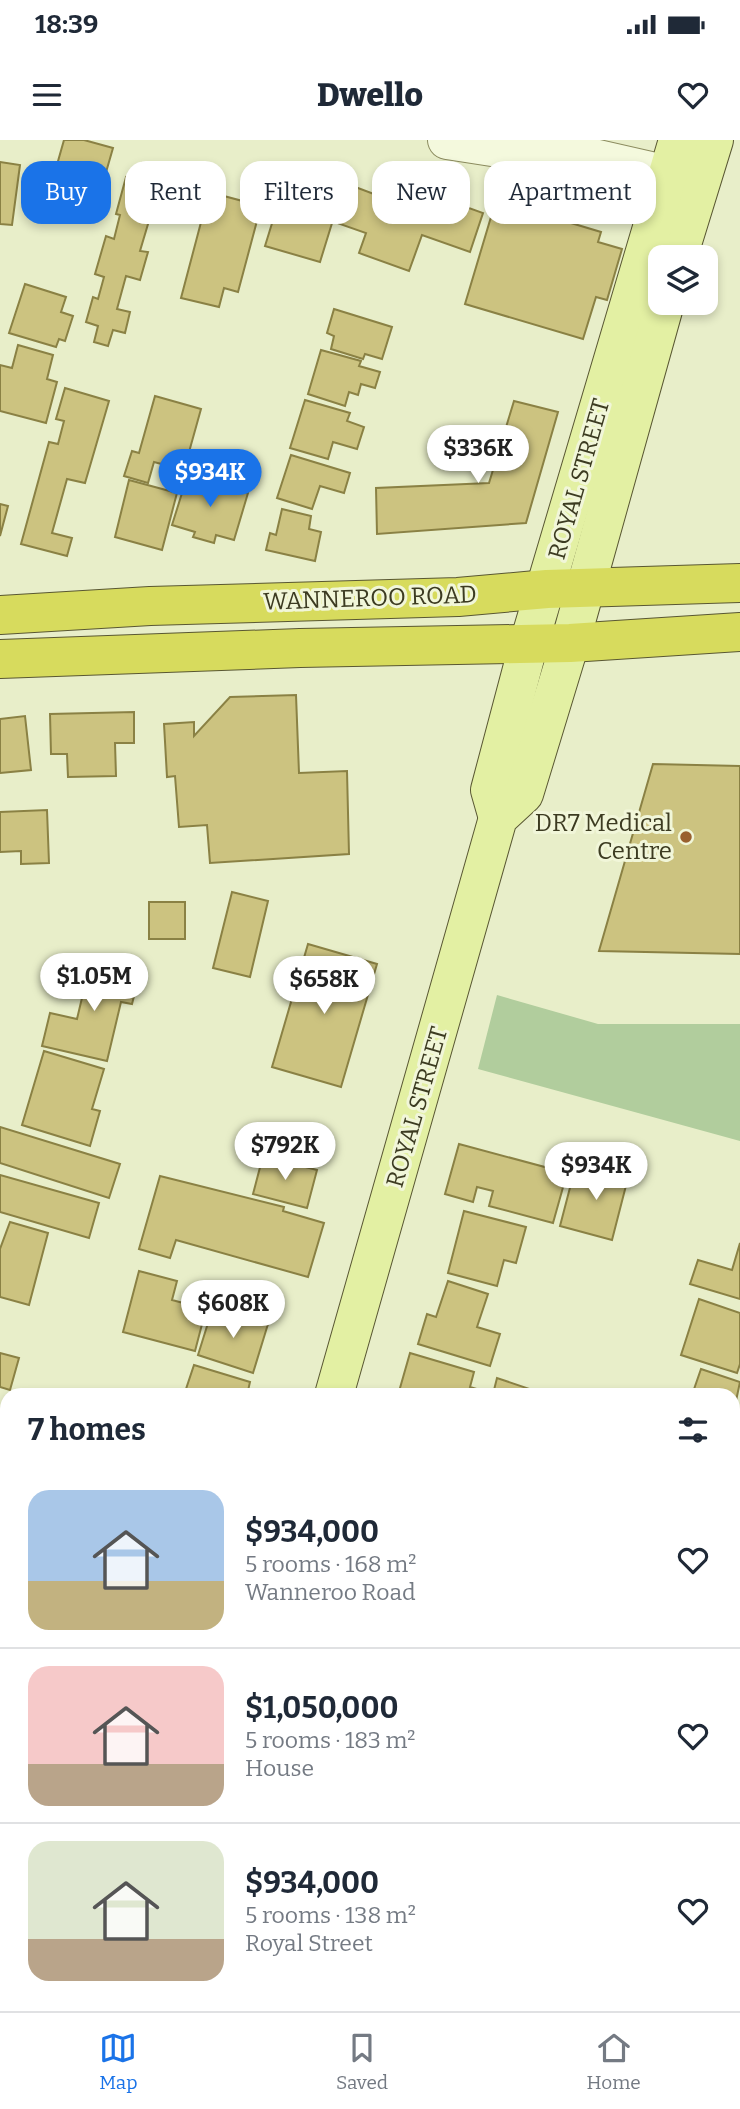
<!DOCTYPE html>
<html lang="en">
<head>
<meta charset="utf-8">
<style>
	body { margin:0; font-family:Bitter,serif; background:#f2f2f3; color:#1f2937; height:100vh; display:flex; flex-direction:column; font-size:26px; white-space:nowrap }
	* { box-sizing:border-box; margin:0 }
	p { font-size:23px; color:#747a83 }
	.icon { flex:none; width:38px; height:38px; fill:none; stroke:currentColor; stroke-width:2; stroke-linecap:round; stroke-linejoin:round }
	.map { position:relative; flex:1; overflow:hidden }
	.sheet { position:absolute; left:0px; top:1248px; width:740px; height:625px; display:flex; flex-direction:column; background:#fff; border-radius:21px 21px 0 0; box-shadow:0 4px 10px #0003 }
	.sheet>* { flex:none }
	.banner { position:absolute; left:21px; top:21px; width:698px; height:63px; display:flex; gap:14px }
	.fabs { position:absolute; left:648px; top:105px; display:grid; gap:14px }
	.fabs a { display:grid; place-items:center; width:70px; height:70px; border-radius:14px; background:#fff; box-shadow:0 4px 10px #0003; font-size:35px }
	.price { position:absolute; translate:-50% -60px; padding:0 16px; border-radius:24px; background:#fff; color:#222; font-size:23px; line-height:46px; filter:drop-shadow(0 2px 4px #0008) }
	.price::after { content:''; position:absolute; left:50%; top:42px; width:21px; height:16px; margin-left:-10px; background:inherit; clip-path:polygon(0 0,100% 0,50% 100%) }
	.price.on { background:#1a73e8; color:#fff }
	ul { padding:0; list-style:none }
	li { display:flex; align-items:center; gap:21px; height:175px; padding:0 28px }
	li+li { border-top:2px solid #e0e1e3 }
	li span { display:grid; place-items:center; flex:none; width:196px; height:140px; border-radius:21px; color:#555 }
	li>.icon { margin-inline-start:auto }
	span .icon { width:84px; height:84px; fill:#fffc; stroke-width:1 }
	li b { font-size:30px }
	h2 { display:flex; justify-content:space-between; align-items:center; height:84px; padding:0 28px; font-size:30px }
	.tag { padding:0 24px; border-radius:21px; background:#fff; box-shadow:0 4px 10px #0003; font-size:24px; line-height:63px }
	.tag.on { background:#1a73e8; color:#fff }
	.status { display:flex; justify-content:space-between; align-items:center; height:49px; padding:0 35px; background:#fff; direction:ltr }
	.status svg { height:19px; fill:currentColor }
	header { display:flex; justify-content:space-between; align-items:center; height:91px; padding:0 28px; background:#fff; font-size:32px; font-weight:800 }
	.menu { display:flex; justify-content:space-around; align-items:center; height:98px; border-top:2px solid #e0e1e3; background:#fff; font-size:19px; color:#747a83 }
	.menu a { display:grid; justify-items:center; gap:4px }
	.menu .on { color:#1a73e8 }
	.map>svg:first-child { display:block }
	.green { fill:#b1cd9d }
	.building { fill:#ccc380; stroke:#8a8144; stroke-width:2 }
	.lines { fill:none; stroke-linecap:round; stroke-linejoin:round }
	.minor-casing { stroke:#8b8b5e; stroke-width:40 }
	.major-casing { stroke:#595732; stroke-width:40 }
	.highway-casing { stroke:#595732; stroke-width:40 }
	.minor { stroke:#f4f9dd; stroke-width:38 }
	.major { stroke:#e3f0a3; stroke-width:38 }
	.highway { stroke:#d7db5d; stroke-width:38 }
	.poi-dot { fill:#99602e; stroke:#f1f6d9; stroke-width:2.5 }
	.labels { text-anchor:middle; stroke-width:6; stroke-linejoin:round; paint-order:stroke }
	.street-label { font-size:24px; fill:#3c3b21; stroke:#f1f6d9 }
	.poi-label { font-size:24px; fill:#3c3b21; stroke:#f1f6d9; text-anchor:end }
</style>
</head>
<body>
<div class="status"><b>18:39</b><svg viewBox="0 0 49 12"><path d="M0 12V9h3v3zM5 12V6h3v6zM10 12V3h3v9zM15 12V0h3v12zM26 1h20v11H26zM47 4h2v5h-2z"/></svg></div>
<header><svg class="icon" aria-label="menu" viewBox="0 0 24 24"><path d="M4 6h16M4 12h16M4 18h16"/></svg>Dwello<svg class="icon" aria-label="heart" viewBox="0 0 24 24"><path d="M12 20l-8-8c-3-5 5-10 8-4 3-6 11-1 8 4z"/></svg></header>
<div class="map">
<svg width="740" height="1871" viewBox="0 0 740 1871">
	<rect width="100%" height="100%" fill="#e8eec9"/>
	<polygon class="green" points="497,855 598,884 740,884 740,1001 478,929"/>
	<g class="building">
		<polygon points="64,0 84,0 113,8 94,74 47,60"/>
		<polygon points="0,22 20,25 12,85 0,84"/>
		<polygon points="142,23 175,33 163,78 151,74 140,111 148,112 140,140 126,136 117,169 130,172 125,193 113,190 108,206 94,202 98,186 86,182 93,157 98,159 104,137 95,134 106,96 114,99 120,75 116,74 126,37 137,41"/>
		<polygon points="350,45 379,56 382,47 440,68 444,59 483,73 470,112 422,95 409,131 359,113 366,93 337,83"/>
		<polygon points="282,51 337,67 320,122 265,106"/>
		<polygon points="209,52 261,66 238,152 224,148 219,167 181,158"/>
		<polygon points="502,54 524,60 521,68 601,92 598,102 622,109 607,160 596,157 583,199 465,164 494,67 498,68"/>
		<polygon points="25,144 66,157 61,172 73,176 65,201 59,199 56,207 9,193"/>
		<polygon points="334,169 392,187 382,219 365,214 363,219 331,209 334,196 327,193"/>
		<polygon points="18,205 53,215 47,239 57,242 46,283 0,271 0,225 12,228"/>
		<polygon points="321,210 361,221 359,226 380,232 375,248 361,244 358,255 349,252 345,266 308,254"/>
		<polygon points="65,248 109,261 85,343 67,339 52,393 72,398 67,416 21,404 49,302 58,304 64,281 56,279"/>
		<polygon points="155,256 201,269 184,330 154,322 148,343 124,336 132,311 139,313"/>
		<polygon points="305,260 350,273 347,281 364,287 357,309 333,302 328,319 290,308"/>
		<polygon points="514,261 558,272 526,383 377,394 376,348 489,343"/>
		<polygon points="291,315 350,333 344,353 320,346 312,369 277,358"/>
		<polygon points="188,334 248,353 234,400 216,395 214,403 193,397 195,392 172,385"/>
		<polygon points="129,340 177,353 162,410 115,397"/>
		<polygon points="0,364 8,366 0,396"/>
		<polygon points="282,369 311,376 309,389 321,392 315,421 266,410 270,393 276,395"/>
		<polygon points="296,555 299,633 347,631 349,714 210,723 207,685 179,687 175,636 167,637 164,584 194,582 194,596 230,557"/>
		<polygon points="134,572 134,603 115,603 116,636 68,637 67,614 51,614 50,574"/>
		<polygon points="25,576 31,630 0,633 0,579"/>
		<polygon points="653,624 740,626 740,814 599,811"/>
		<polygon points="47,670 49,723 21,724 21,711 0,712 0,672"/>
		<polygon points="232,752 268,761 250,837 213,828"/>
		<rect x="149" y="762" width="36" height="37"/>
		<polygon points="308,804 377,824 341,947 272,927"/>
		<polygon points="91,820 140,832 132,864 121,862 107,921 42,906 50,873 77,879"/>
		<polygon points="44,911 104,929 92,969 100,971 90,1006 22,985"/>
		<polygon points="0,987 120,1024 109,1058 0,1023"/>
		<polygon points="459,1004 567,1033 553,1083 489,1066 493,1051 477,1047 473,1062 445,1054"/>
		<polygon points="263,1016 317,1030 307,1068 253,1054"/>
		<polygon points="597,1022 630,1030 612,1100 560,1086 572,1040 591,1045"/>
		<polygon points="0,1035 99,1063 89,1098 0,1072"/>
		<polygon points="160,1036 284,1067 283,1071 324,1083 308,1137 176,1100 170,1118 139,1109"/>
		<polygon points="464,1071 526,1087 516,1123 504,1120 497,1146 448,1133"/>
		<polygon points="10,1082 48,1093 29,1165 0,1157 0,1109"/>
		<polygon points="740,1103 740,1159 690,1144 698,1120 732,1130"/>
		<polygon points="139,1131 177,1141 172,1160 206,1169 195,1211 123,1192"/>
		<polygon points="448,1141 488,1154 477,1187 500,1194 490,1226 418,1204 427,1174 436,1177"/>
		<polygon points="699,1159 740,1173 740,1224 737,1233 681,1215"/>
		<polygon points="213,1167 268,1184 253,1233 198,1215"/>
		<polygon points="0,1213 19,1218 10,1250 0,1247"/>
		<polygon points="410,1213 474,1232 470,1247 493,1254 497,1238 547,1255 398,1255"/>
		<polygon points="194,1225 250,1242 247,1255 184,1255"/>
		<polygon points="701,1229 740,1242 733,1275 733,1255 692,1255"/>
		<polygon points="7,1311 7,1342 0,1340"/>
		<polygon points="0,1356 7,1358 6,1431 0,1429"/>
		<polygon points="3,1639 7,1640 7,1686 0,1685"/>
		<polygon points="7,1748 7,1798 0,1796 0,1770"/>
		<polygon points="733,1774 740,1777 740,1792 733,1814"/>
		<polygon points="7,1862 7,1866 64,1866 62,1871 4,1871"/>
		<polygon points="268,1866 302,1866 301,1871"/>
		<polygon points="661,1866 704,1866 722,1871 660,1871"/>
	</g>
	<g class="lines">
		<defs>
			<g id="minor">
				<polyline points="447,0 564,18 589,17 699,42"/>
				<polyline points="733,1536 740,1514"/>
				<polyline points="733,1690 740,1692"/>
			</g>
			<g id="major">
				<polyline points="678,117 714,0"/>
				<polyline points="498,678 490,650 529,503 678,0"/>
				<polyline points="334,1255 498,678 524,654 570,503 665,163"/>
				<polyline points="157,1871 159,1866"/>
			</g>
			<g id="highway">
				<polyline points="0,475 150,466 458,457 547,449 740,443"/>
				<polyline points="0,519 300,508 570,503 740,492"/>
			</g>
		</defs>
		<use href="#minor" class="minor-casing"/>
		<use href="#major" class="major-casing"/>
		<use href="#highway" class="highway-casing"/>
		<use href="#minor" class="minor"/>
		<use href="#major" class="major"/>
		<use href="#highway" class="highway"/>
	</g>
	<circle class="poi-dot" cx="686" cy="697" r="7"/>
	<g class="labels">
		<g class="street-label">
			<text transform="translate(579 339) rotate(-74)" y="8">ROYAL STREET</text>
			<text transform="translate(370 458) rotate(-2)" y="8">WANNEROO ROAD</text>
			<text transform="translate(417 967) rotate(-74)" y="8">ROYAL STREET</text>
		</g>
		<g class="poi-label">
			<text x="672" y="691">DR7 Medical<tspan x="672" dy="28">Centre</tspan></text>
		</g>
	</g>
</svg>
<div class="fabs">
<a><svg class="icon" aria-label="layers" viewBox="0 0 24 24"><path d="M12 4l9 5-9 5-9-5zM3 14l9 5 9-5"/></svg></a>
</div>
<b class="price" style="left:478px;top:345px">$336K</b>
<b class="price on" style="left:210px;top:369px">$934K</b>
<b class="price" style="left:94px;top:873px">$1.05M</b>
<b class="price" style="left:324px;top:876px">$658K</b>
<b class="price" style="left:285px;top:1042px">$792K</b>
<b class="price" style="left:596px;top:1062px">$934K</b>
<b class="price" style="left:233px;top:1200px">$608K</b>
<div class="banner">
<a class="tag on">Buy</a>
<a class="tag">Rent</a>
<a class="tag">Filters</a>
<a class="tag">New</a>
<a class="tag">Apartment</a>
</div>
<section class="sheet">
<h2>7 homes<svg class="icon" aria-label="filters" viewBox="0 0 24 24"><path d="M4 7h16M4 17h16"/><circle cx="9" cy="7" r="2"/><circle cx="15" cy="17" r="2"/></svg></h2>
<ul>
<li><span style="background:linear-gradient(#a9c7e8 65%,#c2b280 0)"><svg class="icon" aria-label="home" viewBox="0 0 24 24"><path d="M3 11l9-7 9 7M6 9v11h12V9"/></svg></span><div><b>$934,000</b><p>5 rooms · 168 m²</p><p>Wanneroo Road</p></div><svg class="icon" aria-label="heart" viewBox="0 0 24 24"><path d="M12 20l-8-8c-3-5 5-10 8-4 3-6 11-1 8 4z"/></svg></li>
<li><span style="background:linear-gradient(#f6c9c9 70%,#b9a48a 0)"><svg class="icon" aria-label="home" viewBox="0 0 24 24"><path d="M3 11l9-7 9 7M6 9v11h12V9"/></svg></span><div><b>$1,050,000</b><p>5 rooms · 183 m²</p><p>House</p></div><svg class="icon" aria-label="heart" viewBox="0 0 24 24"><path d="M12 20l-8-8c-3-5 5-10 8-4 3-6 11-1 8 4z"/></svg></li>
<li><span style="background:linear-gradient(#dfe7d0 70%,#b9a48a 0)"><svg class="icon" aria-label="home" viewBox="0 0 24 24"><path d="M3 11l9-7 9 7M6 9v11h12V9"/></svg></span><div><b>$934,000</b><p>5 rooms · 138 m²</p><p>Royal Street</p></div><svg class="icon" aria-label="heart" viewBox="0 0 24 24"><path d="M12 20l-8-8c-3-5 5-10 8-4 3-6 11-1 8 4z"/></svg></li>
</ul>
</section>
</div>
<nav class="menu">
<a class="on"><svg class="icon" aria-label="map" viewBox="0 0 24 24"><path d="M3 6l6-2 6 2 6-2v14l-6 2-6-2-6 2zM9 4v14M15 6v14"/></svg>Map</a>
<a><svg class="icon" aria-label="saved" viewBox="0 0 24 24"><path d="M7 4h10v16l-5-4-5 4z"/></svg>Saved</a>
<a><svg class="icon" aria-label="home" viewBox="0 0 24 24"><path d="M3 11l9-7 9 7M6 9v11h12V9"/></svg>Home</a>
</nav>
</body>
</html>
